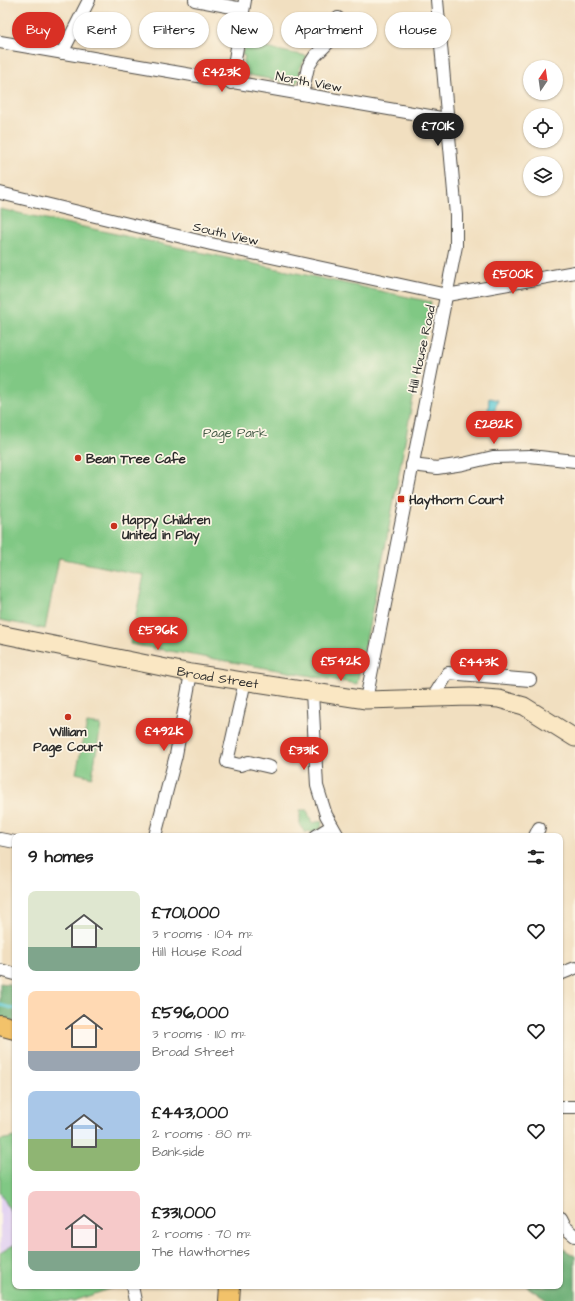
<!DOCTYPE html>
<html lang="en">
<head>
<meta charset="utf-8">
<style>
	body { margin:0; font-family:"Architects Daughter",sans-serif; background:#f6f6f6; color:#222; height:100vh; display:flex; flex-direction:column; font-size:15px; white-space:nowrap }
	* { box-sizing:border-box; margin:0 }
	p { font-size:13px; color:#767676 }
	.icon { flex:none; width:22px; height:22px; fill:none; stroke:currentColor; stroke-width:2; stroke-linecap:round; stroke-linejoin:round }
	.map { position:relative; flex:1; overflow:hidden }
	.panel { position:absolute; left:12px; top:833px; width:551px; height:456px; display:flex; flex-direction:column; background:#fff; border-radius:8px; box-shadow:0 1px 3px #0004 }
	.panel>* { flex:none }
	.hud { position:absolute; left:12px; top:12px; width:551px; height:36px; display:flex; gap:8px }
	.needle { width:26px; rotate:13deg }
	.fabs { position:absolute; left:523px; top:60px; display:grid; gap:8px }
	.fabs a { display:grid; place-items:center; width:40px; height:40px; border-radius:50%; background:#fff; box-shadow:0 1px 3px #0004; font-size:20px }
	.price { position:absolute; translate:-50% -34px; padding:0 9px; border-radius:14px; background:#d93025; color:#fff; font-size:13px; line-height:26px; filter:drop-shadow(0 1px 2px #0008) }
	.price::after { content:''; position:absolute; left:50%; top:24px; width:12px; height:9px; margin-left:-6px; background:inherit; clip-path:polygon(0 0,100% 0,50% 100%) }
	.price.active { background:#222; color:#fff }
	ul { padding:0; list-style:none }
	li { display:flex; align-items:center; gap:12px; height:100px; padding:0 16px }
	li span { display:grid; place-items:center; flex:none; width:112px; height:80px; border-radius:8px; color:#555 }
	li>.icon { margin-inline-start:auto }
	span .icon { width:48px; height:48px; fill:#fffc; stroke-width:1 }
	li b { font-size:17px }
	h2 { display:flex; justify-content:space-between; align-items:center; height:48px; padding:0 16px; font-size:17px }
	.chip { padding:0 14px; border-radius:18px; background:#fff; box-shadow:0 1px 3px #0004; font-size:14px; line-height:36px }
	.chip.active { background:#d93025; color:#fff }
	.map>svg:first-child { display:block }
	.built { fill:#e3d3f2 }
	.green { fill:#80c884; stroke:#567a58 }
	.forest { fill:#68ac72; stroke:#4a6c4e }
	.water { fill:#5ecad5; stroke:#447a80 }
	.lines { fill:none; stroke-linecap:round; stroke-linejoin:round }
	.stream { stroke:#5ecad5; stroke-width:3 }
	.minor-casing { stroke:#494641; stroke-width:14 }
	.secondary-casing { stroke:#494641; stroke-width:19 }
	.primary-casing { stroke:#494641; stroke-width:22 }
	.minor { stroke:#fff; stroke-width:12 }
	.secondary { stroke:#fae7c3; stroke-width:17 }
	.primary { stroke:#f2c26a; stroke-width:20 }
	.poi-dot { fill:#c8321e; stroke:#fcf5e5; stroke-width:1.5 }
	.labels { text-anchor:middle; stroke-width:3.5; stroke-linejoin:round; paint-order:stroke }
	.street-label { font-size:13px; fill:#2b2b2b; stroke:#fcf5e5 }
	.park-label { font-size:13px; fill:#445a46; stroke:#fcf5e5 }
	.poi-label { font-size:13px; font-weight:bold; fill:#2b2b2b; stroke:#fcf5e5; text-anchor:start }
</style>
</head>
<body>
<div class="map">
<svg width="575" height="1301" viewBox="0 0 575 1301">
	<rect width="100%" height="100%" fill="#fcf5e5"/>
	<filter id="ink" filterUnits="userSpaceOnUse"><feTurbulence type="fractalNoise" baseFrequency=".025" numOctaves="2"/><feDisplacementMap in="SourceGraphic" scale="8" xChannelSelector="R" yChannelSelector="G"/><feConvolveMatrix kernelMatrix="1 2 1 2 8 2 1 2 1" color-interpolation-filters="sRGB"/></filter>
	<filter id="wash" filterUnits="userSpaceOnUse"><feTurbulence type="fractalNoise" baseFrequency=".012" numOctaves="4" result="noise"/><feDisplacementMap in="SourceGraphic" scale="16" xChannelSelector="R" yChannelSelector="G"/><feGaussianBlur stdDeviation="0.9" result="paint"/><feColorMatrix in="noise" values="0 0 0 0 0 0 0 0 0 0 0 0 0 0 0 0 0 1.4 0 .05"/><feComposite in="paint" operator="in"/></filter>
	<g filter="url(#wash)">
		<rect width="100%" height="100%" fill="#f1dfc0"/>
		<polygon class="built" points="15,1137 15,1286 118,1286 74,1301 0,1301 0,1140"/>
		<g class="green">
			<polygon points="245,44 307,56 300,68 299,79 295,84 244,74 242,70 245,56 242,55"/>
			<polygon points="0,209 431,302 386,543 357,684 130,644 144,575 59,558 45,629 0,620"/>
			<polygon points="87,723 101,725 92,777 76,773"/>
			<polygon points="300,810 307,810 312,823 322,821 321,828 312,833 308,831 306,833 300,826"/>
			<polygon points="15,1137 15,1219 0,1192 0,1140"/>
			<polygon points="15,1244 15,1286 118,1286 74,1301 0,1301 0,1253"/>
		</g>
		<g class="forest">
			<polygon points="0,983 15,985 15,1022 0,1018"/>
			<polygon points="560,1247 575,1256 575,1301 548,1301 526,1286 560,1286"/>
		</g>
		<polygon class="water" points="489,398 498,400 494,412 488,412"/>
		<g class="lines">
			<polyline class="stream" points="0,1005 15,1009"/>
		</g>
	</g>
	<g filter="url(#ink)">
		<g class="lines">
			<defs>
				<g id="minor">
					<polyline points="195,0 243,9"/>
					<polyline points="334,39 338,18"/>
					<polyline points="0,42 447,119"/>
					<polyline points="62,53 89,0"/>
					<polyline points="231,83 245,0"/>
					<polyline points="302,94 308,67 315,56 330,41 343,37 361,40"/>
					<polyline points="0,193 211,244 447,295 575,272"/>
					<polyline points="412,465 437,468 463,464 493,457 530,456 575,461"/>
					<polyline points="245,681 227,762 240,765 249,762 270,767"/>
					<polyline points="312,692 317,786 326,815 338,836"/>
					<polyline points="432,699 448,673 530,680"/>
					<polyline points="366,700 456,246 456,215 437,0"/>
					<polyline points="155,836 176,755 191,673"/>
					<polyline points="316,836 332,826"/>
					<polyline points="535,836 539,828"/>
					<polyline points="0,839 15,842"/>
					<polyline points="0,970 15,974"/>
					<polyline points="560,974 575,968"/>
					<polyline points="560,1107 575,1107"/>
					<polyline points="560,1219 564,1227 575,1236"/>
					<polyline points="132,1286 135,1301"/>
				</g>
				<g id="secondary">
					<path id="s1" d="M0,634l191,39 175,27 104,-3 29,2 25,7 51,32"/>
				</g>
				<g id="primary">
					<polyline points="0,1025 15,1029"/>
					<polyline points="229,1301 230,1286"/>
				</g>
			</defs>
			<use href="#minor" class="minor-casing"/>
			<use href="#secondary" class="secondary-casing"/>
			<use href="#primary" class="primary-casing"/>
			<use href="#minor" class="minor"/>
			<use href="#secondary" class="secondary"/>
			<use href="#primary" class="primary"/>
		</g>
	</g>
	<g class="poi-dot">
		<circle cx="78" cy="458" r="4"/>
		<rect x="397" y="495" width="8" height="8" rx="2"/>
		<circle cx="114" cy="526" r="4"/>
		<circle cx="68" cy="717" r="4"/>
	</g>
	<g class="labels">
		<g class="street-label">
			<text transform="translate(309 81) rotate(10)" y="5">North View</text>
			<text transform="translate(226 233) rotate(13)" y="5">South View</text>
			<text transform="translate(421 349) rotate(-78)" y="5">Hill House Road</text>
			<text dy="5" stroke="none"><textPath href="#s1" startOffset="222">Broad Street</textPath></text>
		</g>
		<g class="park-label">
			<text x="235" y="437">Page Park</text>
		</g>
		<g class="poi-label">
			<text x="86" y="463">Bean Tree Cafe</text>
			<text x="409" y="504">Haythorn Court</text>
			<text x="122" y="524">Happy Children<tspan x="122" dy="15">United in Play</tspan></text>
			<text x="68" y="736" text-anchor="middle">William<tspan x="68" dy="15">Page Court</tspan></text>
		</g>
	</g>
</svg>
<div class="fabs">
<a><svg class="needle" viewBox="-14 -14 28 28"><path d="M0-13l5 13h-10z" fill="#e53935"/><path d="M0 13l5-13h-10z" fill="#767676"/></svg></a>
<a><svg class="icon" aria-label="locate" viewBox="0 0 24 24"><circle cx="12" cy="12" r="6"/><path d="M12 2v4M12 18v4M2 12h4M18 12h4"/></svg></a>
<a><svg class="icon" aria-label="layers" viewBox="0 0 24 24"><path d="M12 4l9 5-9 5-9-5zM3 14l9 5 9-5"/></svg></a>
</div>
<b class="price" style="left:222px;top:93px">£423K</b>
<b class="price active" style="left:438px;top:147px">£701K</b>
<b class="price" style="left:513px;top:295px">£500K</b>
<b class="price" style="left:494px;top:445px">£282K</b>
<b class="price" style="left:158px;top:651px">£596K</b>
<b class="price" style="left:341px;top:682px">£542K</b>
<b class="price" style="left:479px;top:683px">£443K</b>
<b class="price" style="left:164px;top:752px">£492K</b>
<b class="price" style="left:304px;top:771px">£331K</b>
<div class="hud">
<a class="chip active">Buy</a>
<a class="chip">Rent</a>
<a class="chip">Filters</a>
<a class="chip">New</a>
<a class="chip">Apartment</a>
<a class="chip">House</a>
</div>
<section class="panel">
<h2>9 homes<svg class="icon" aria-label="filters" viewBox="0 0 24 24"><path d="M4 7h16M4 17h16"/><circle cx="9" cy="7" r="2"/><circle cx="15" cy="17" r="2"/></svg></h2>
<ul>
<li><span style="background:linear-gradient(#dfe7d0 70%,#7fa58c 0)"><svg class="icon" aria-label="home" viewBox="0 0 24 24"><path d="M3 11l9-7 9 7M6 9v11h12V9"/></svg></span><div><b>£701,000</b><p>3 rooms · 104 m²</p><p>Hill House Road</p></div><svg class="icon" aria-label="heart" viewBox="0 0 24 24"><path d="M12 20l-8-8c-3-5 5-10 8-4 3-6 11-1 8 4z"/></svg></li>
<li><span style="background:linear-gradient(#ffd9b3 75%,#9aa5b1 0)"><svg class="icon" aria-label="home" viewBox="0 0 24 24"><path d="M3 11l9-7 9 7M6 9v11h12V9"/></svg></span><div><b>£596,000</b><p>3 rooms · 110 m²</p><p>Broad Street</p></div><svg class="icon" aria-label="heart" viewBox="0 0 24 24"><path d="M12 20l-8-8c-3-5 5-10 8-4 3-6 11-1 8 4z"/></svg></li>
<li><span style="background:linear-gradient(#a9c7e8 60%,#8fb573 0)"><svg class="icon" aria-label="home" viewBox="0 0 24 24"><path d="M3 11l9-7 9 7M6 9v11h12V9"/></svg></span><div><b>£443,000</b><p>2 rooms · 80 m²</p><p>Bankside</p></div><svg class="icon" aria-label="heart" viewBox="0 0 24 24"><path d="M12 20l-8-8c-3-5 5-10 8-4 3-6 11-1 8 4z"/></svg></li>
<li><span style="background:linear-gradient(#f6c9c9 75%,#7fa58c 0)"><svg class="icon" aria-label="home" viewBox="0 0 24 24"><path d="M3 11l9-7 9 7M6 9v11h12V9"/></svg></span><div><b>£331,000</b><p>2 rooms · 70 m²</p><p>The Hawthornes</p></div><svg class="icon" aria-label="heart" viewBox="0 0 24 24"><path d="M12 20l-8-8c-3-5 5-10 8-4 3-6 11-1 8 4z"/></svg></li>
</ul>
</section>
</div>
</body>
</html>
